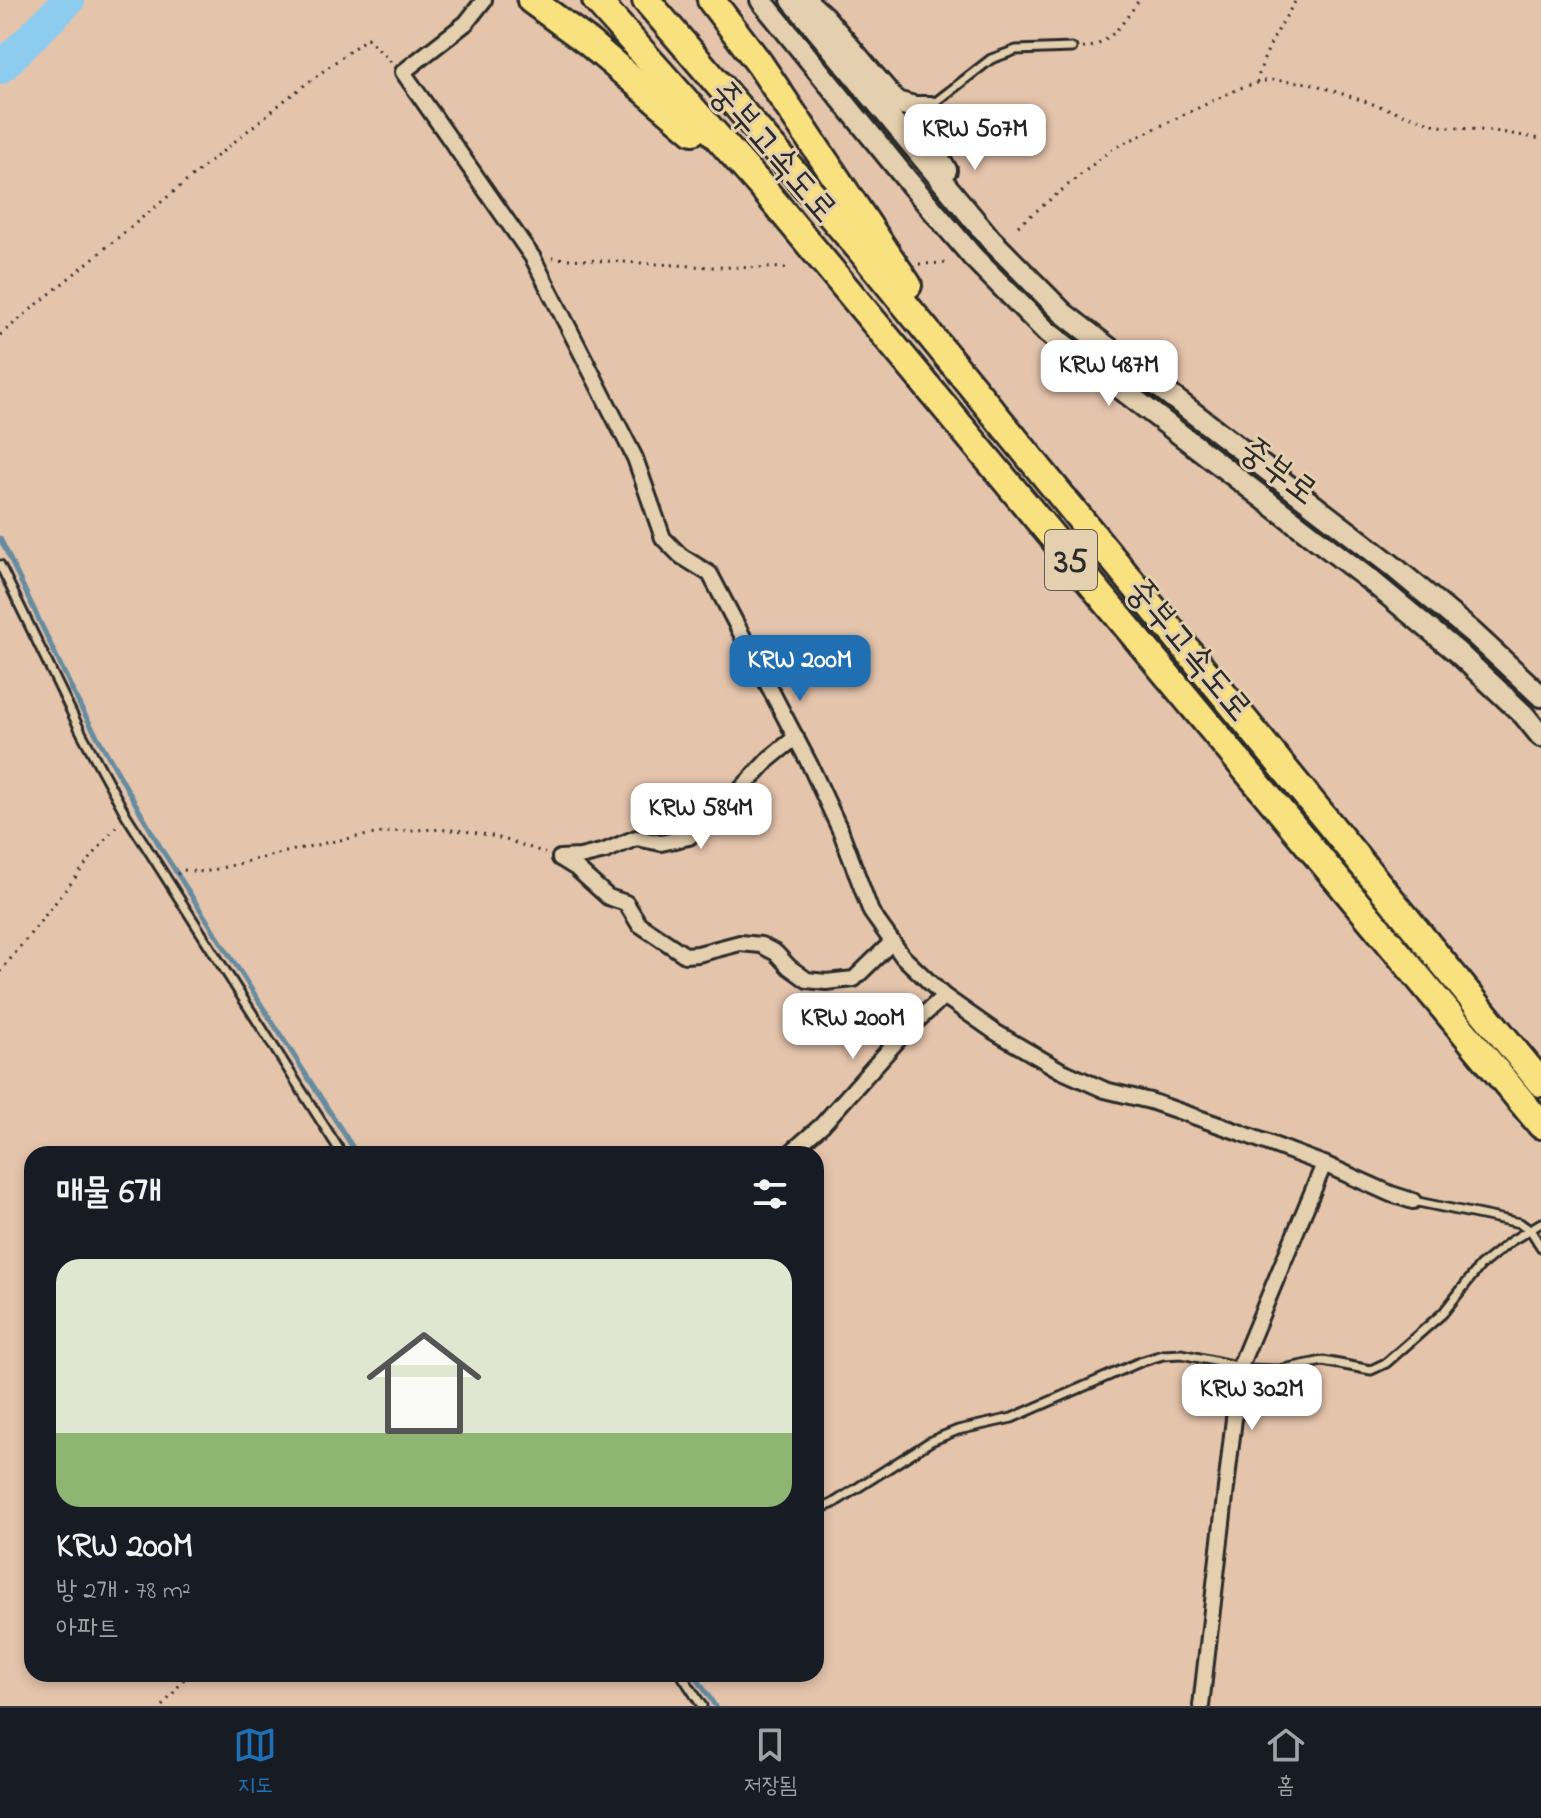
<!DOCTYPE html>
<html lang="ko">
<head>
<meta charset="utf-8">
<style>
	body { margin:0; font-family:"Indie Flower","Poor Story",sans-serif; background:#242831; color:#f1f3f6; height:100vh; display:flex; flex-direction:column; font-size:30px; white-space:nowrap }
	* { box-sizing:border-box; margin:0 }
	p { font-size:26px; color:#9ea1a6 }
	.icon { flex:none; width:44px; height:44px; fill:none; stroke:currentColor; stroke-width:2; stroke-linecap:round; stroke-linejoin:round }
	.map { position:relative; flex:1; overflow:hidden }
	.panel { position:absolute; left:24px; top:1146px; width:800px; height:536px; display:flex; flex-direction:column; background:#171b24; border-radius:24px; box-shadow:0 4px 12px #0003 }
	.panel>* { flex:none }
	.price { position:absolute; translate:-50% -68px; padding:0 18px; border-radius:16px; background:#fff; color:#222; font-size:26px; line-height:52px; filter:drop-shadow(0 2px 4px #0008) }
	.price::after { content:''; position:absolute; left:50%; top:48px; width:24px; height:18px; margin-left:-12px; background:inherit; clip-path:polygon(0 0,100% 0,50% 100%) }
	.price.current { background:#1f6fb2; color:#fff }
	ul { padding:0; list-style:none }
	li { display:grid; align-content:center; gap:16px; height:424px; padding:0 32px }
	li span { display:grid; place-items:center; height:248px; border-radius:24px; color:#555 }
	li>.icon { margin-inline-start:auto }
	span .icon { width:144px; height:144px; fill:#fffc; stroke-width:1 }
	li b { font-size:34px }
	h2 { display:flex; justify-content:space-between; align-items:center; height:96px; padding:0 32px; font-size:34px }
	.tab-bar { display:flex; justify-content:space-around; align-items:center; height:112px; border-top:2px solid #363941; background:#171b24; font-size:22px; color:#9ea1a6 }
	.tab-bar a { display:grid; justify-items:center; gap:4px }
	.tab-bar .current { color:#1f6fb2 }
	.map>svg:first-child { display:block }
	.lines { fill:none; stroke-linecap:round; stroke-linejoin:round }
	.stream { stroke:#668ca0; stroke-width:5 }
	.river { stroke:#8dccee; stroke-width:32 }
	.service-casing { stroke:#2b2b2b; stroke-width:13 }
	.minor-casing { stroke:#2b2b2b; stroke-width:20 }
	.secondary-casing { stroke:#2b2b2b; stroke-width:26 }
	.motorway-casing { stroke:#2b2b2b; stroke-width:32 }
	.path { stroke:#2b2b2b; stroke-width:3; stroke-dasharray:2 6; stroke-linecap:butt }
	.service { stroke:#e4cfae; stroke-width:7 }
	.minor { stroke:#e4cfae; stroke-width:14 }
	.secondary { stroke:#e4cfae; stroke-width:20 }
	.motorway { stroke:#fae180; stroke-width:26 }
	.labels { text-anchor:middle; stroke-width:6; stroke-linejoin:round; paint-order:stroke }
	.shield { fill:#e4cfae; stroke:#625c52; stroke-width:2 }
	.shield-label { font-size:34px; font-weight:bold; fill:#2b2b2b }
	.street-label { font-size:36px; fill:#2b2b2b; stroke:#e4cfae }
</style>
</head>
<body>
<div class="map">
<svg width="1541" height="1706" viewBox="0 0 1541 1706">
	<rect width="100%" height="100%" fill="#e5c4ac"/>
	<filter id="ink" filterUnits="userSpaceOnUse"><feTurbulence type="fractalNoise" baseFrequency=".0125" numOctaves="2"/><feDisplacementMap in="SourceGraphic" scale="16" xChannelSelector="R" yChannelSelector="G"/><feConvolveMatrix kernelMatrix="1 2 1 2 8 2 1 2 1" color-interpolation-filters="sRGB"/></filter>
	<g filter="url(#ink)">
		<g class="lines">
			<g class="stream">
				<polyline points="0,538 81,708 162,850 357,1154"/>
				<polyline points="694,1674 715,1706"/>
			</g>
			<polyline class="river" points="0,68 69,0"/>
			<defs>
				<g id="service">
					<polyline points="932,105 991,59 1016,50 1072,48"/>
					<polyline points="0,565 82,734 126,815 342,1154"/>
					<polyline points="1413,1201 1520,1223 1531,1231 1541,1247"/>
					<polyline points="816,1510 832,1504 931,1441 958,1430 1012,1418 1140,1362 1163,1355 1182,1354 1250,1369 1278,1370 1323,1361 1371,1370 1386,1363 1443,1313 1480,1266 1511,1241 1541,1223"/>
					<polyline points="681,1674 702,1706"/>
				</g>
				<g id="minor">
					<polyline points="484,0 466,23 403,72 533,258 635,458 663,538 681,556 710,574 810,765 841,832 871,912 903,957 944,996 995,1032 1060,1070 1105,1090 1150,1101 1236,1131 1324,1164 1391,1194 1413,1201"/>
					<polyline points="560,858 576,868 608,897 626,903 639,924 685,955 698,954 740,943 761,945 776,953 789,967 807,980 826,982 854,979 892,942"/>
					<polyline points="560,858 580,857 605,851 636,838 661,843 689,837 730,801 769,759 796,737"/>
					<polyline points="789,1154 822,1125 904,1033 944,996"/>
					<polyline points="1201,1706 1240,1366 1324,1164"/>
				</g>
				<g id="secondary">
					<polyline points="761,0 908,181 973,257 1047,332 1375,584 1457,652 1524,715 1541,736"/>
					<polyline points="792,0 991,240 1063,313 1390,564 1473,633 1541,696"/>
					<path d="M805,0l19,17 72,85 18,5h16c-8,27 0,41 16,63"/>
				</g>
				<g id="motorway">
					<polyline points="531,0 588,42 693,131"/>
					<polyline points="596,0 761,186 1541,1125"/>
					<polyline points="646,0 858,247 1541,1083"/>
					<polyline points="711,0 759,63 908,285"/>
				</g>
			</defs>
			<use href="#service" class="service-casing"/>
			<use href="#minor" class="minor-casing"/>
			<use href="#secondary" class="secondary-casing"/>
			<use href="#motorway" class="motorway-casing"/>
			<g class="path">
				<path d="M1083,48c26,-1 43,-29 56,-48"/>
				<path d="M1257,83c6,-31 23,-56 39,-83"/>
				<polyline points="1018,226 1112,149 1240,88 1268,80 1310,83 1439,126 1501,132 1541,139"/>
				<polyline points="552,258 711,267 788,268"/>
				<polyline points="919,264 947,263"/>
				<polyline points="0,335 285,100 367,38 392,63"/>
				<path d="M177,874l6,-4 21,2c75,-17 170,-47 246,-42 33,1 64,12 95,23"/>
				<polyline points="0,972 118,824"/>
				<polyline points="163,1706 188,1674"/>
			</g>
			<use href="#service" class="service"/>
			<use href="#minor" class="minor"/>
			<use href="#secondary" class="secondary"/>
			<use href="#motorway" class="motorway"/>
		</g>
	</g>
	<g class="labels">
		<rect class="shield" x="1045" y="530" width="52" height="60" rx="6"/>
		<g class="shield-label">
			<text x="1071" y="572">35</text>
		</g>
		<g class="street-label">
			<text transform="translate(775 150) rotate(49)" y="13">중부고속도로</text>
			<text transform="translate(1280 469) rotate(37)" y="13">중부로</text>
			<text transform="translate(1191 648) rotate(50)" y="13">중부고속도로</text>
		</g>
	</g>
</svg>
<b class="price" style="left:975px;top:172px">KRW 507M</b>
<b class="price" style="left:1109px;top:408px">KRW 487M</b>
<b class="price current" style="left:800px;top:703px">KRW 200M</b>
<b class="price" style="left:701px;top:851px">KRW 584M</b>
<b class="price" style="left:853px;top:1061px">KRW 200M</b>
<b class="price" style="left:1252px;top:1432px">KRW 302M</b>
<section class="panel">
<h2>매물 6개<svg class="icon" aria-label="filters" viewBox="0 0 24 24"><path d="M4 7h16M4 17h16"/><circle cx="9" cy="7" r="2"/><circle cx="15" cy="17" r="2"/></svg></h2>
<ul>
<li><span style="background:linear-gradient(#dfe7d0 70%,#8fb573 0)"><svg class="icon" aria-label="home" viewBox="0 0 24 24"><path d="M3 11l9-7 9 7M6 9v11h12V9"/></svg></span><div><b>KRW 200M</b><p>방 2개 · 78 m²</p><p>아파트</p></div></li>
</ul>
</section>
</div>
<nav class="tab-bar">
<a class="current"><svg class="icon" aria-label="map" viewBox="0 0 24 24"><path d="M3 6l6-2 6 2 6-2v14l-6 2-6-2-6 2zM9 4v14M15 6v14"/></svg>지도</a>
<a><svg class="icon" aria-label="saved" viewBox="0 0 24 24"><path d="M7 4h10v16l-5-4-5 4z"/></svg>저장됨</a>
<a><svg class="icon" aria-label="home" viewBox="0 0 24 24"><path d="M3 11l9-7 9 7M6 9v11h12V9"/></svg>홈</a>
</nav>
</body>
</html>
